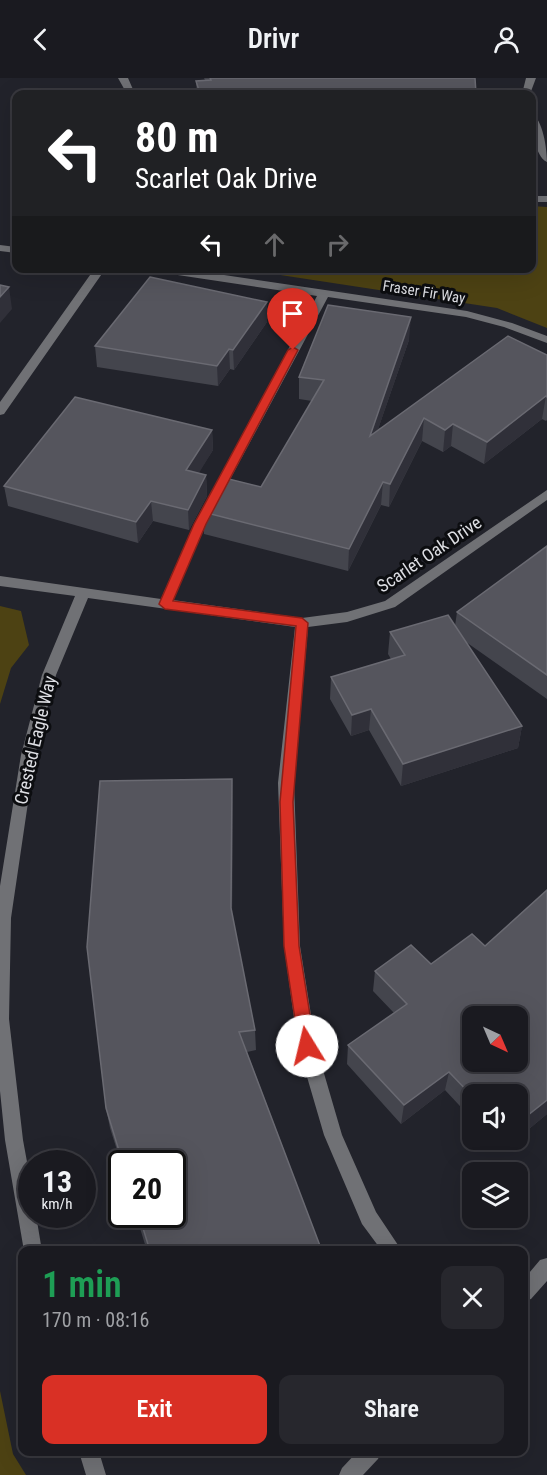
<!DOCTYPE html>
<meta charset="utf-8">
<style>
:root{--surface:#1a1a20;--page:#27272d;--text:#f1f3f6;--muted:#9fa1a5;--line:#38383e;--accent:#d93025}
body{margin:0;font-family:"Roboto Condensed",sans-serif;background:var(--page);color:var(--text);height:100vh;display:flex;flex-direction:column;font-size:22px;white-space:nowrap}
*{box-sizing:border-box;margin:0}
p{font-size:20px;color:var(--muted)}
.icon{flex:none;width:33px;height:33px;fill:none;stroke:currentColor;stroke-width:2;stroke-linecap:round;stroke-linejoin:round}
.map{position:relative;flex:1;overflow:hidden}
.drawer{position:absolute;left:18px;top:1168px;width:510px;height:210px;display:flex;flex-direction:column;background:var(--surface);border-radius:12px;box-shadow:0 6px 24px #0002,0 0 0 2px var(--line)}
.drawer>*{flex:none}
.guide{position:absolute;left:12px;top:12px;width:524px;height:183px;border-radius:12px;box-shadow:0 6px 24px #0002,0 0 0 2px var(--line);background:#202124;color:#fff;overflow:hidden}
.needle{width:39px;rotate:136deg}
.controls{position:absolute;left:462px;top:928px;display:grid;gap:12px}
.controls a{display:grid;place-items:center;width:66px;height:66px;border-radius:12px;background:var(--surface);box-shadow:0 6px 24px #0002,0 0 0 2px var(--line);font-size:30px}
.speed{position:absolute;left:18px;top:1072px;display:flex;gap:12px;font-size:30px;font-weight:700;text-align:center}
.speed>*{display:grid;place-content:center;width:78px;height:78px;border-radius:50%;background:var(--surface);box-shadow:0 6px 24px #0002,0 0 0 2px var(--line);line-height:1}
.speed small{font-size:15px;font-weight:400}
.speed .limit{border:3px solid #111;border-radius:9px;background:#fff;color:#111}
.pin{position:absolute;display:grid;place-items:center;width:51px;height:51px;color:#fff;margin:-62px -26px;border-radius:50% 50% 50% 0;rotate:-45deg;box-shadow:0 0 6px #0007}
.pin .icon{rotate:45deg}
.me{position:absolute;width:66px;margin:-33px;rotate:351deg;stroke-linejoin:round;filter:drop-shadow(0 0 4px #0008)}
.turn{display:flex;align-items:center;gap:21px;height:126px;padding:0 24px;font-size:27px}
.turn .icon{width:78px;height:78px;stroke-width:2.5}
.turn b{display:block;font-size:42px;line-height:51px}
.lanes{display:flex;align-items:center;height:57px;padding:0 24px;background:#0003;justify-content:center;gap:30px;direction:ltr}
.lanes .off{opacity:.35}
.round{display:grid;place-items:center;flex:none;width:63px;height:63px;border-radius:12px;background:var(--page)}
.summary{display:flex;align-items:center;justify-content:space-between;height:102px;padding:0 24px}
h1{font-size:36px;font-weight:600;line-height:45px;color:#1e9e55}
.action{display:flex;gap:12px;margin-top:auto;padding:12px 24px}
.action a{flex:1;height:69px;border-radius:12px;background:var(--accent);color:#fff;font-size:24px;font-weight:600;line-height:69px;text-align:center}
.action a+a{background:var(--page);color:var(--text)}
header{display:flex;justify-content:space-between;align-items:center;height:78px;padding:0 24px;background:var(--surface);font-size:27px;font-weight:600}
.map>svg:first-child{display:block}
.green{fill:#4d4213}
.lines{fill:none;stroke-linecap:round;stroke-linejoin:round}
.minor{fill:#707175;fill-rule:evenodd}
.wall{fill:#44454d}
.shaded-wall{fill:#303039}
.building{fill:#55555d;stroke:#6a6a72;stroke-width:1.5;fill-rule:evenodd}
.route{fill:#d93025;stroke:#8d1f18;stroke-width:1.5}
.labels{text-anchor:middle;dominant-baseline:central;stroke-width:6;stroke-linejoin:round;paint-order:stroke}
.far-street-label{font-size:15px;fill:#dddee3;stroke:#0c0d10}
.street-label{font-size:18px;fill:#dddee3;stroke:#0c0d10}
</style>
<header><svg class="icon" aria-label="back" viewBox="0 0 24 24"><path d="M15 5l-7 7 7 7"/></svg>Drivr<svg class="icon" aria-label="person" viewBox="0 0 24 24"><circle cx="12" cy="8" r="4"/><path d="M4 21q1-7 8-7t8 7"/></svg></header>
<div class="map">
<svg width="547" height="1397" viewBox="0 0 547 1397">
<rect width="100%" height="100%" fill="#22232b"/>
<!-- green -->
<path class="green" d="M531 128 547 129V250L497 230 241 191 531 190Z
M0 528 21 533 29 567 11 590 0 626Z
M0 1313 13 1376 26 1397H0Z"/>
<g class="lines">
<!-- minor -->
<path class="minor" d="M118 0H128L135 16H127Z
M526 0H536L530 16H522Z
M531 35C543 41 547 71 547 84 535 79 531 48 531 35Z
M531 118H547V124H531Z
M0 167 16 169V175L0 173Z
M95 190H106L4 336 0 337V324Z
M146 190H177L467 233 512 245 547 258V265L504 249 466 239 328 219 206 446 173 522 302 540 347 534 385 523 547 412V422L395 529 347 544 308 549 294 705 300 868 316 968 342 1057 376 1134 402 1173H382L362 1146 324 1057 298 968 284 868 278 705 295 549 88 520 56 597 35 677 11 840 9 941 23 1062 32 1111V1137H36L42 1173H24L5 1062 0 1013V808L21 677 42 597 75 518 0 508V498L161 521 194 446 317 218 151 193Z
M547 1180V1203L531 1221 524 1223V1201L540 1182Z
M79 1374H99L106 1397H86Z
M357 1374H381L378 1381 363 1397H339L342 1390Z"/>
</g>
<!-- wall -->
<path class="wall" d="M204 0H475L476 16H197L196 3 205 2Z
M267 224V244L234 292 230 291 218 308 97 289 95 268Z
M409 262 378 351 547 277V342L546 343 542 341 484 386 451 368 443 374 422 363 389 429 381 427 348 493 204 456 203 434 261 409 312 323 299 321V299Z
M212 352 213 372 198 395 206 397 207 418 189 452 153 443 138 465 8 428 4 408Z
M547 468V621L466 564 522 648 518 670 401 708 369 652 351 658 330 621 331 599 391 581 388 576 390 554 455 548 457 534Z
M233 724 232 835 255 952 256 972 247 974 322 1173H147L136 1137H172V1086H122V1088L110 1050 106 1030Z
M547 812V1036L518 1060V1017H472V1041L445 1012 401 1046 347 986 348 967 394 935 373 913 375 893 431 886 485 868Z
M492 1062H514L502 1072Z"/>
<!-- shaded-wall -->
<path class="shaded-wall" d="M9 209 12 231 0 245V219Z
M267 224V244L234 292 233 272Z
M411 239 409 262 368 380 370 358Z
M229 271 230 291 218 308 217 288Z
M546 318 542 341 484 386 487 364Z
M424 340 422 363 389 429 390 406Z
M453 346 451 368 443 374 445 352Z
M212 352 213 372 188 413 186 392Z
M206 397 207 418 189 452 188 432Z
M383 404 381 427 348 493 349 471Z
M151 423 153 443 138 465 136 444Z
M371 631 369 652 351 658 352 637Z
M522 648 518 670 401 708 403 686Z
M232 701 233 724 232 852 231 830Z
M449 994 445 1012 401 1046 404 1027Z
M547 1022V1036L518 1060V1045Z
M504 1062H514L502 1072Z"/>
<!-- building -->
<path class="building" d="M210 0H475L476 16H200L196 3 211 2Z
M150 199 267 224 233 272 229 271 217 288 95 268Z
M0 207 9 209 0 219Z
M328 227 411 239 370 358 508 258 547 277V319L546 318 487 364 453 346 445 352 424 340 390 406 383 404 349 471 203 434 221 399 261 409 324 302 299 299Z
M75 319 212 352 186 392 206 397 188 432 151 423 136 444 4 408Z
M547 468V597L457 534Z
M448 537 522 648 403 686 371 631 352 637 331 599 405 577 390 554Z
M232 701 231 830 255 952 239 954 322 1173H150L139 1137H172V1086H123L106 1030 87 869 100 703Z
M547 812V1022L518 1045V1017H472V1018L449 994 404 1027 348 967 407 926 375 893 411 867 431 886 472 856 485 868ZM472 939H518V984H472Z"/>
<!-- route -->
<path class="route" d="M293 269 298 272 206 446 173 523 302 540 308 545 293 724 299 868 315 968 312 973 307 975 301 973 299 968 284 868 280 724 296 548 165 531 159 526 194 446 288 272Z"/>
<g class="labels">
<!-- far-street labels -->
<g class="far-street-label">
<text transform="translate(424 214) rotate(9)">Fraser Fir Way</text>
</g>
<!-- street labels -->
<g class="street-label">
<text transform="translate(429 476) rotate(-34)">Scarlet Oak Drive</text>
<text transform="translate(35 662) rotate(-77)">Crested Eagle Way</text>
</g>
</g>
</svg>
<div class="controls">
<a><svg class="needle" viewBox="-14 -14 28 28"><path d="M0-13l5 13h-10z" fill="#e53935"/><path d="M0 13l5-13h-10z" fill="#9fa1a5"/></svg></a>
<a><svg class="icon" aria-label="sound" viewBox="0 0 24 24"><path d="M4 9h4l5-4v14l-5-4H4zM17 9q2 3 0 6"/></svg></a>
<a><svg class="icon" aria-label="layers" viewBox="0 0 24 24"><path d="M12 4l9 5-9 5-9-5zM3 14l9 5 9-5"/></svg></a>
</div>
<div class="speed"><div>13<small>km/h</small></div><div class="limit">20</div></div>
<div class="pin" style="left:293px;top:272px;background:#d93025"><svg class="icon" aria-label="arrive" viewBox="0 0 24 24"><path d="M6 21V4h12l-3 4 3 4H6"/></svg></div>
<svg class="me" style="left:307px;top:968px" viewBox="-20 -20 40 40"><circle r="19" fill="#fff"/><path d="M0-13L10 11 0 6-10 11z" fill="#d93025"/></svg>
<div class="guide">
<div class="turn"><svg class="icon" aria-label="left" viewBox="0 0 24 24"><path d="M17 20v-9H6M10 6l-5 5 5 5"/></svg><div><b>80 m</b>Scarlet Oak Drive</div></div>
<div class="lanes"><svg class="icon" aria-label="left" viewBox="0 0 24 24"><path d="M17 20v-9H6M10 6l-5 5 5 5"/></svg><svg class="icon off" aria-label="ahead" viewBox="0 0 24 24"><path d="M12 20V5M6 11l6-6 6 6"/></svg><svg class="icon off" aria-label="right" viewBox="0 0 24 24"><path d="M7 20v-9h11M14 6l5 5-5 5"/></svg></div>
</div>
<section class="drawer">
<div class="summary"><div><h1>1 min</h1><p>170 m · 08:16</p></div><a class="round"><svg class="icon" aria-label="close" viewBox="0 0 24 24"><path d="M6 6l12 12M18 6L6 18"/></svg></a></div>
<div class="action"><a>Exit</a><a>Share</a></div>
</section>
</div>
